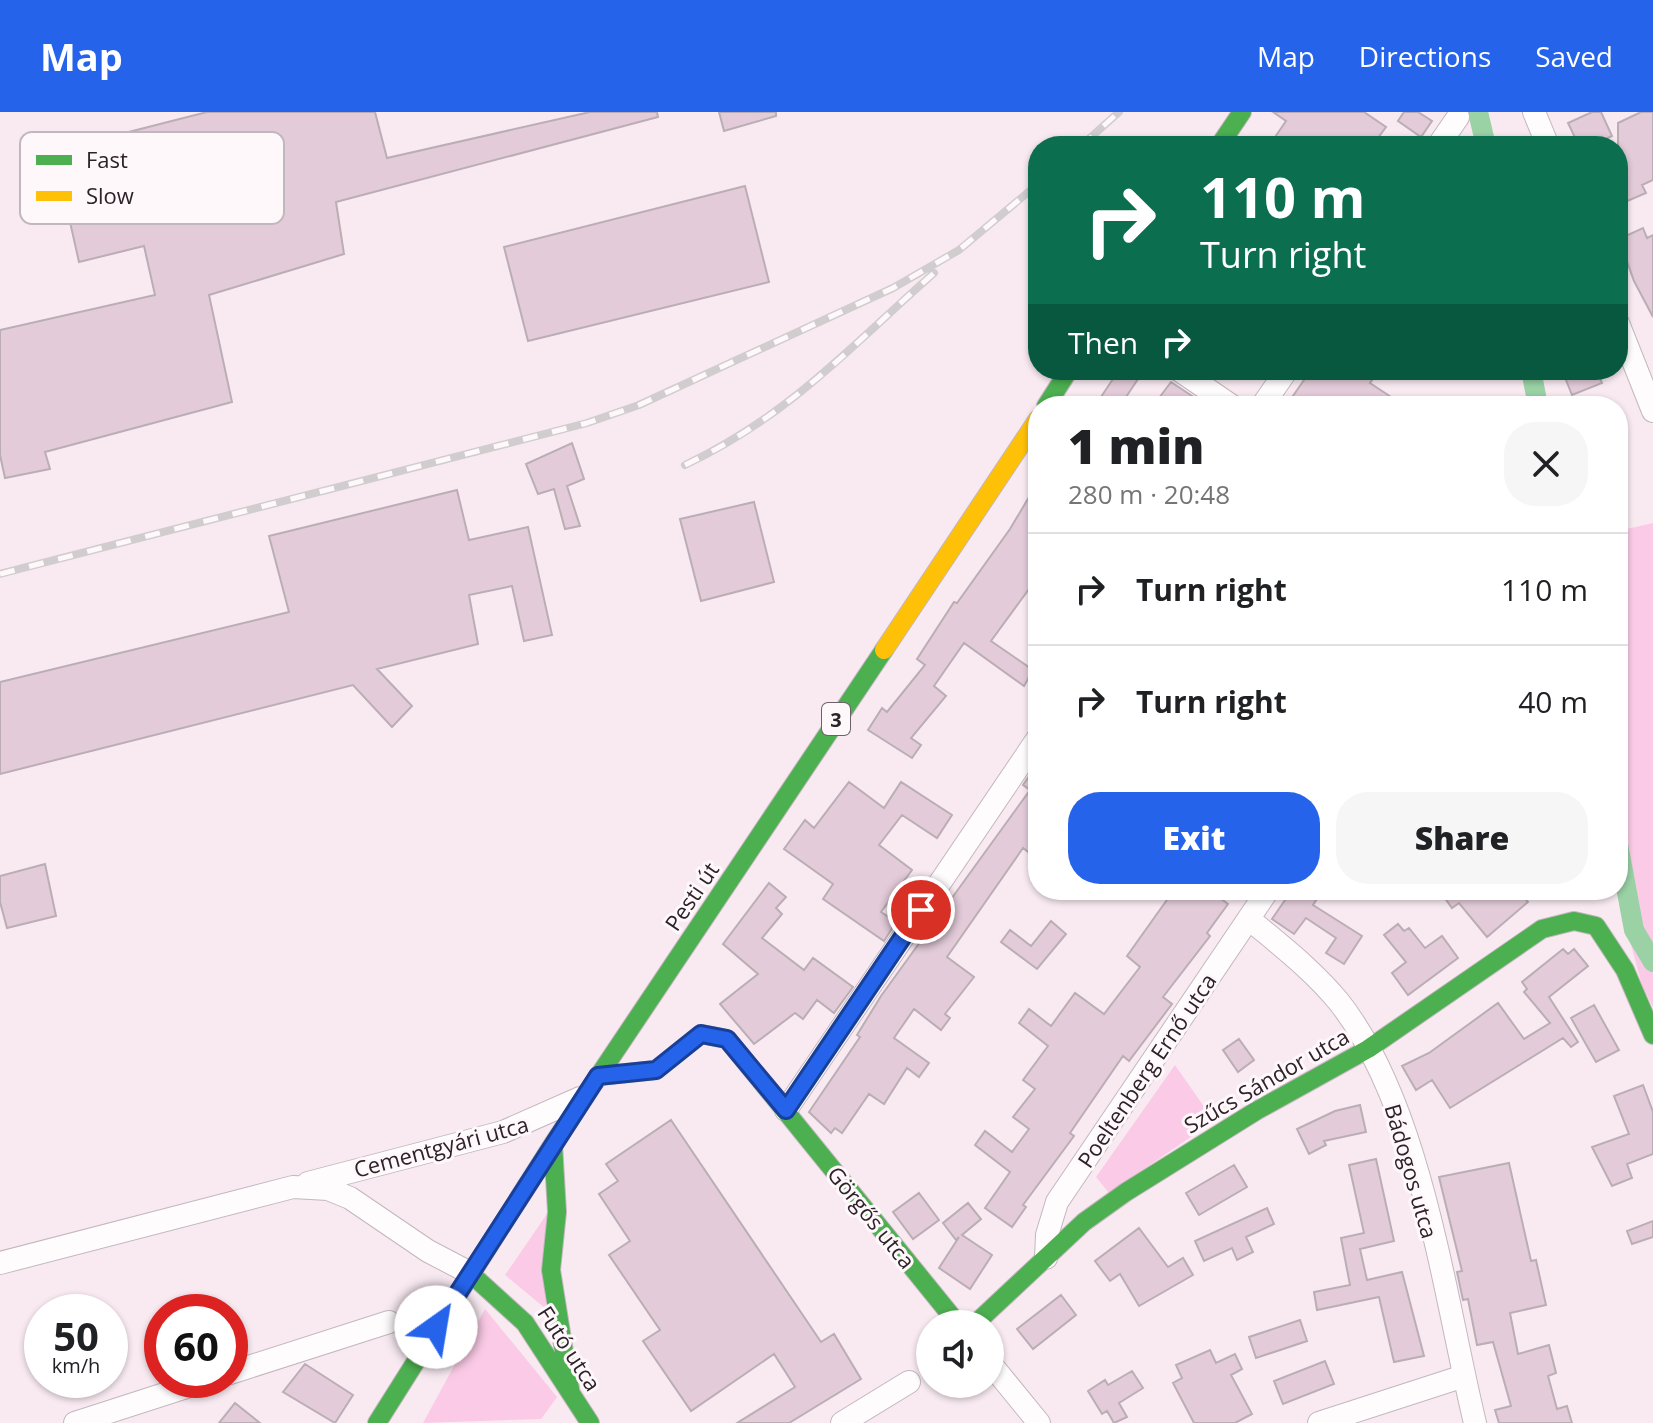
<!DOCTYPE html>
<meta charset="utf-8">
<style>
:root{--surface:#fff;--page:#f6f6f6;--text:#202124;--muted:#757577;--line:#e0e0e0;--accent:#2563eb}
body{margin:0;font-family:"Open Sans",sans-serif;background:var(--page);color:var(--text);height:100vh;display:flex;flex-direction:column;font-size:30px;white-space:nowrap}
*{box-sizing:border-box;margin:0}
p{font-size:26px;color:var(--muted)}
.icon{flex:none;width:44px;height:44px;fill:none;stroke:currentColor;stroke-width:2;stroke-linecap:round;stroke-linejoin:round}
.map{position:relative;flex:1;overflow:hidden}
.details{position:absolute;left:1028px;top:284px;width:600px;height:504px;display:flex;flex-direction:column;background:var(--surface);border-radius:32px;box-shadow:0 2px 6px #0004}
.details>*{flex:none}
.guide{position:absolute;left:1028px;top:24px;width:600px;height:244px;border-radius:32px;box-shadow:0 2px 6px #0004;background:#0b6e4f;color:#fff;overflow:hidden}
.buttons{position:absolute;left:916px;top:1198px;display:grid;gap:16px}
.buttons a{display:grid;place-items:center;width:88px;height:88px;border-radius:50%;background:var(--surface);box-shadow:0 2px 6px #0004;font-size:40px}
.speed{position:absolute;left:24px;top:1182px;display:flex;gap:16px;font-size:40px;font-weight:700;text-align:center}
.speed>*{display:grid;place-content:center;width:104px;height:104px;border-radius:50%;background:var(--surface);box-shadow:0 2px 6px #0004;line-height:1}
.speed small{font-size:20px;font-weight:400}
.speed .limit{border:12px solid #d22;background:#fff;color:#111}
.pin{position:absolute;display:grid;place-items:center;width:68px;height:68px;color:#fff;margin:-34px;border:4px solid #fff;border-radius:50%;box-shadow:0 2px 8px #0007}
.me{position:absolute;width:88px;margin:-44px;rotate:32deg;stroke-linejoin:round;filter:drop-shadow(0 0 6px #0008)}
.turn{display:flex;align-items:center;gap:28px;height:168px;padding:0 40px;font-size:36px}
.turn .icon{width:104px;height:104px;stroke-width:2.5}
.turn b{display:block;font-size:56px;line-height:68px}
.then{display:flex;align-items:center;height:76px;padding:0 40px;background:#0003;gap:16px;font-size:30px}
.round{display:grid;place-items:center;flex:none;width:84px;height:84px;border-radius:32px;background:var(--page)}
.overview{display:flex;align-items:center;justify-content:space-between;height:136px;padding:0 40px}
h1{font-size:48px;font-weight:800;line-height:60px}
.primary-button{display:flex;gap:16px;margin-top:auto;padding:16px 40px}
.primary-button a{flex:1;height:92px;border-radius:32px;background:var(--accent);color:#fff;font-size:32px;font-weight:800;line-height:92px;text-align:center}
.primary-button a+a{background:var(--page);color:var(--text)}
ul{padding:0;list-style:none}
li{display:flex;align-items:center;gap:24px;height:112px;padding:0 40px;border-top:2px solid var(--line)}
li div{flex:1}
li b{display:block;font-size:30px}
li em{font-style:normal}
header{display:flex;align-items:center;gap:48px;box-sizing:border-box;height:112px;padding:0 40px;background:var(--accent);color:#fff}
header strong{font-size:38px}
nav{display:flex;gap:44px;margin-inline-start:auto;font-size:28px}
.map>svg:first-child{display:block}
.green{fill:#fbcae6}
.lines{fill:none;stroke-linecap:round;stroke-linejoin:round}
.canal{stroke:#9ad1a5;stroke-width:20}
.building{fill:#e3cbd9;stroke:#baaeb4;stroke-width:2}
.street-casing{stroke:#c3b7be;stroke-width:24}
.fast-casing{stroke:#c3b7be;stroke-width:20}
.slow-casing{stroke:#c3b7be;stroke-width:20}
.street{stroke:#fefcfd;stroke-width:22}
.fast{stroke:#4caf50;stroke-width:18}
.slow{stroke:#ffc107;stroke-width:18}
.rail-casing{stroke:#d1cdcf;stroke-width:8}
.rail{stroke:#fef8fb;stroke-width:5;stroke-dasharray:15;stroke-linecap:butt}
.route-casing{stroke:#184099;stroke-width:20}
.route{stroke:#2563eb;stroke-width:14}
.labels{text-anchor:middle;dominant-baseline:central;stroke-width:6;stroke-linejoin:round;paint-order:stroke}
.shield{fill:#fef8fb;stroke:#6c6268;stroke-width:2}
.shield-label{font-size:20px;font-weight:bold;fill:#2e2229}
.street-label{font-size:22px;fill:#2e2229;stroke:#fef8fb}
.key{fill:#fef8fb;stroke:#c0b8bc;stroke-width:2}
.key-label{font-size:22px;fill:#2e2229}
</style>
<header>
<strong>Map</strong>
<nav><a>Map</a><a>Directions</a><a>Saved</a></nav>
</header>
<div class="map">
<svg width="1653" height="1311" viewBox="0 0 1653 1311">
<rect width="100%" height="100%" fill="#f9eaf2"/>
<!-- green -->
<path class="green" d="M1653 411V895L1642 873 1616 778 1618 419Z
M1175 953 1214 1009 1109 1081 1096 1065Z
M551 1096 546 1197 505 1163Z
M485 1197 557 1285 541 1307 423 1311Z"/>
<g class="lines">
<!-- canal -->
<path class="canal" d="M1478 0 1486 34
M1531 258 1538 294
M1618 732 1634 818 1653 850"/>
</g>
<!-- building -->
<path class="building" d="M207 0H375L387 46 590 0H657L658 5 336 90 344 142 209 183 232 290 45 340 50 357 5 366 0 343V218L155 183 144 134 79 150 54 39Z
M719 0H776V4L724 19Z
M1273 0H1364L1386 15 1372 34H1269L1286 9Z
M1404 0H1418L1432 9 1421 25 1398 9Z
M1592 0H1601L1612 24 1591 34H1579L1568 11Z
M1641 0H1653V68L1642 73 1646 81 1618 93V11Z
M745 74 769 170 528 229 504 135Z
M1643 116 1647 126 1653 123V205L1634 169 1619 127Z
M1119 258H1131L1140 264 1120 294H1095Z
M1311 258H1379L1370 271 1391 285 1385 294H1286Z
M1562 258H1596L1602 271 1572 283Z
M1171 270 1207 294H1153Z
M572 331 584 367 567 374 580 414 565 417 554 377 538 382 526 352Z
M1038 370V483L1029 477 991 529 1033 558 1024 574 964 531 934 574 946 584 911 626 921 633 912 646 868 618 882 596 887 600 925 553 917 547 954 490 957 491 1010 417Z
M457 378 469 428 528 415 552 523 524 529 512 474 469 483 478 532 377 557 412 594 392 615 353 573 0 662V570L289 500 269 424Z
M754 390 774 470 701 489 680 407Z
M1038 651V734L1032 743 1023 736 947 845 974 865 945 902 950 906 941 918 914 897 894 926 929 951 919 965 907 956 884 992 869 982 842 1021 835 1016 831 1021 809 1000 860 925 857 923 881 884 1030 678 1023 673Z
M849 670 884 696 901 670 952 703 937 726 902 703 879 733 912 758 881 800 896 810 884 829 823 787 833 772 784 737 805 708 814 716Z
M45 752 56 804 7 816 0 790V764Z
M769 771 786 785 776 796 782 802 762 826 804 858 813 846 853 875 834 901 817 888 803 907 795 901 754 932 720 892 758 862 723 832Z
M1174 778H1209L1228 792 1207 821 1210 824 1163 885 1172 892 1129 949 1123 944 1070 1021 1074 1024 1023 1093 1026 1095 1012 1115 985 1096 1010 1060 975 1033 985 1019 1012 1040 1029 1017 1013 1005 1035 977 1023 968 1048 934 1019 911 1029 897 1051 914 1075 881 1104 902 1140 855 1127 844Z
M1292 778H1323L1313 793 1362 824 1344 852 1326 841 1336 826 1306 806 1294 822 1272 807Z
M1439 778H1518L1528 790 1487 825 1459 791 1452 796Z
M1051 809 1066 822 1037 857 1001 830 1010 818 1031 834Z
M1398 812 1404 819 1409 816 1425 836 1442 824 1458 846 1408 883 1392 861 1406 850 1384 823Z
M1563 837 1568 842 1574 837 1588 854 1549 885 1578 930 1571 935 1563 926 1450 996 1432 968 1416 978 1402 954 1429 941 1498 891 1524 927 1550 911 1524 880 1527 877 1522 870Z
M1594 893 1619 938 1596 950 1571 906Z
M1239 927 1254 948 1238 960 1223 938Z
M1643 973 1653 1000V1042L1627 1052 1632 1066 1612 1074 1592 1035 1629 1022 1614 984Z
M1360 993 1366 1020 1324 1029 1326 1033 1309 1042 1297 1017 1335 999Z
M671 1008 821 1230 834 1222 861 1267 789 1311H737L795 1275 774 1242 691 1299 643 1229 660 1218 609 1143 630 1129 599 1082 618 1069 606 1052Z
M1376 1047 1394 1129 1360 1137 1367 1168 1402 1160 1424 1244 1394 1250 1379 1185 1317 1198 1314 1180 1350 1173 1341 1126 1364 1121 1349 1053Z
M1509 1051 1531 1149 1536 1148 1546 1193 1510 1201 1518 1242 1549 1233 1556 1261 1548 1264 1557 1297 1567 1294 1572 1311H1499L1495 1298 1511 1294 1493 1230 1477 1233 1468 1187 1463 1188 1457 1160 1462 1159 1439 1065Z
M1234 1053 1247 1075 1199 1103 1186 1081Z
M919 1081 939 1108 913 1127 893 1100Z
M968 1091 981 1107 962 1123 992 1143 970 1177 939 1156 959 1125 956 1128 943 1111Z
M1267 1096 1274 1112 1246 1125 1253 1140 1237 1148 1232 1136 1204 1149 1195 1129Z
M1653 1109V1125L1632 1132 1627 1119Z
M1139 1116 1168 1155 1183 1146 1193 1163 1139 1194 1120 1162 1110 1169 1095 1149Z
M1061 1183 1076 1203 1033 1237 1017 1217Z
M1300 1208 1307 1229 1256 1246 1249 1225Z
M1210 1238 1216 1251 1235 1242 1242 1257 1231 1263 1252 1302 1235 1311H1194L1173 1271 1182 1266 1176 1253Z
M1325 1249 1334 1272 1283 1292 1274 1269Z
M305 1252 353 1283 335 1311 283 1280Z
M1132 1259 1143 1276 1119 1291 1127 1305 1114 1311 1107 1299 1102 1302 1088 1279 1105 1268 1108 1273Z
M235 1291 260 1311H219Z"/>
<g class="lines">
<!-- street casing -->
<g class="street-casing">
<path id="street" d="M1534 0 1548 34
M1438 34 1458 5
M1618 211 1653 299
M1179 258 1232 294
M1262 294 1287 258
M1249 807C1280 833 1313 858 1339 890 1421 994 1444 1183 1475 1311
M786 998 1038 626
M308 1071 503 1020 580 986
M1046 1146 1047 1123 1057 1090 1268 778
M0 1151 293 1075 328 1077 350 1086 428 1139 470 1161
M990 1251 1039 1311
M230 1261 389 1210
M75 1311 208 1268
M842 1311 909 1270
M1319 1311 1464 1264"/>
</g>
<!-- fast casing -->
<g class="fast-casing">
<path id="fast" d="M1219 34 1242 0
M1046 294 1069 258
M598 964 656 958 701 922 727 927 958 1212
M553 1032 557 1100 551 1158 570 1277
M470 1161 525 1211 590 1311
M975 1212 1084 1110 1126 1080 1256 999 1368 937 1542 817 1574 809 1596 814 1625 858 1653 923
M377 1311 553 1032 884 538"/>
</g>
<!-- slow casing -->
<g class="slow-casing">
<path id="slow" d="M884 538 1038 307"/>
</g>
<!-- street -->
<use href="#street" class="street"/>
<!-- fast -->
<use href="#fast" class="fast"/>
<!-- slow -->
<use href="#slow" class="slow"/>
<!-- rail casing -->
<g class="rail-casing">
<path id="rail" d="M1081 34 1119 0
M685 353C790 303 849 236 934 161
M0 462 587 311 639 293 893 176 959 138 1038 72"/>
</g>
<!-- rail -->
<use href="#rail" class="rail"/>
</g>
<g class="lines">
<!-- route casing -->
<g class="route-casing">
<path id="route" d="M436 1215 598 964 656 958 701 922 727 927 786 998 921 798"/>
</g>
<!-- route -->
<use href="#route" class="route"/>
</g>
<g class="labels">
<!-- shield labels -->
<rect class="shield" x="822" y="591" width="28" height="32" rx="6"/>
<g class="shield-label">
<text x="836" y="607">3</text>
</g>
<!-- street labels -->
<g class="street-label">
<text transform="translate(691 784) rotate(-56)">Pesti út</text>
<text transform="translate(1146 958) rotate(-56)">Poeltenberg Ernő utca</text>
<text transform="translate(1266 968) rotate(-30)">Szűcs Sándor utca</text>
<text transform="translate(441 1034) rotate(-15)">Cementgyári utca</text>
<text transform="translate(1412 1059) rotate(74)">Bádogos utca</text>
<text transform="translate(872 1105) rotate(51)">Görgős utca</text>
<text transform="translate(570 1236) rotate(57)">Futó utca</text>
</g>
</g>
<!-- legend -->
<rect x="20" y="20" width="264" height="92" rx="12" class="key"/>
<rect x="36" y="43" width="36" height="10" fill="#4caf50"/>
<rect x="36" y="79" width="36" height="10" fill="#ffc107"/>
<g class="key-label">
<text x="86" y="56">Fast</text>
<text x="86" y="92">Slow</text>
</g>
</svg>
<div class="buttons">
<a><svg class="icon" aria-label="sound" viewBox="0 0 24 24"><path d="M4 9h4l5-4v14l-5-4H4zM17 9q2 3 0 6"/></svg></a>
</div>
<div class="speed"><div>50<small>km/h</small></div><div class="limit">60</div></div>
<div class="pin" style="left:921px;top:798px;background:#d93025"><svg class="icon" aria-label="arrive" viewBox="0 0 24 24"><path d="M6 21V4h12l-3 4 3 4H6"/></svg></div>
<svg class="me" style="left:436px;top:1215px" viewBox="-20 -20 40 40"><circle r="19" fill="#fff"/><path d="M0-13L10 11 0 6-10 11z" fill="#2563eb"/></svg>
<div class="guide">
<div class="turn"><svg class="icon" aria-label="right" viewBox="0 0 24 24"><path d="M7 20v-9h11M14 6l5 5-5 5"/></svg><div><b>110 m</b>Turn right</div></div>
<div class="then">Then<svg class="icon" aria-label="right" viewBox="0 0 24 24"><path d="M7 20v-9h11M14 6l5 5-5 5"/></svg></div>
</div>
<section class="details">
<div class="overview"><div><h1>1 min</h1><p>280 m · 20:48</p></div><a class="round"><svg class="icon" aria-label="close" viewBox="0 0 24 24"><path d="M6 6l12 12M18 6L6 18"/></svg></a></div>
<ul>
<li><svg class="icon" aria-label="right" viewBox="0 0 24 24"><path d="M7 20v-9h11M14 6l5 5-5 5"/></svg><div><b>Turn right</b></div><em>110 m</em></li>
<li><svg class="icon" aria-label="right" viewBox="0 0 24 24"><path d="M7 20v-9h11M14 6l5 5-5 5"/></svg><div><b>Turn right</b></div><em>40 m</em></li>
</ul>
<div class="primary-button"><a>Exit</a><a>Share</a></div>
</section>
</div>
